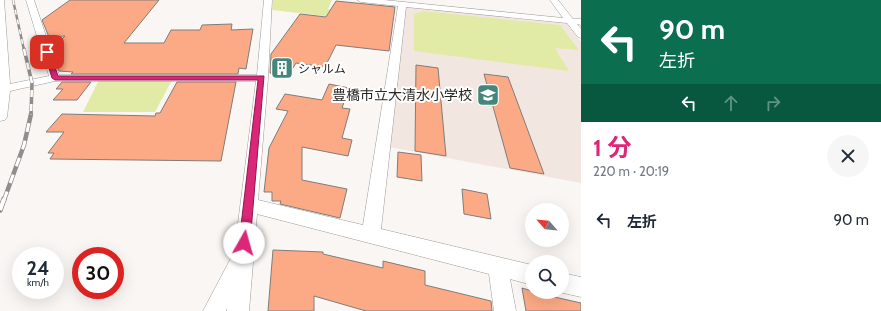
<!DOCTYPE html>
<html lang="ja">
<meta charset="utf-8">
<style>
:root{--surface:#fff;--page:#f6f6f7;--text:#1f2937;--muted:#747a83;--accent:#db2777}
body{margin:0;font-family:Cabin,"Noto Sans JP",sans-serif;background:var(--page);color:var(--text);height:100vh;display:flex;flex-direction:column;font-size:15px;white-space:nowrap}
*{box-sizing:border-box;margin:0}
p{font-size:13px;color:var(--muted)}
.icon{flex:none;width:22px;height:22px;fill:none;stroke:currentColor;stroke-width:2;stroke-linecap:round;stroke-linejoin:round}
.map{position:relative;flex:1;overflow:hidden}
.panel{display:flex;flex-direction:column;background:var(--surface);width:300px}
.panel>*{flex:none}
.hud{background:#0b6e4f;color:#fff;overflow:hidden}
.needle{width:26px;rotate:297deg}
.tools{position:absolute;left:525px;top:203px;display:grid;gap:8px}
.tools a{display:grid;place-items:center;width:44px;height:44px;border-radius:50%;background:var(--surface);box-shadow:0 4px 16px #0002;font-size:20px}
.speed{position:absolute;left:12px;top:247px;display:flex;gap:8px;font-size:20px;font-weight:700;text-align:center}
.speed>*{display:grid;place-content:center;width:52px;height:52px;border-radius:50%;background:var(--surface);box-shadow:0 4px 16px #0002;line-height:1}
.speed small{font-size:10px;font-weight:400}
.speed .limit{border:6px solid #d22;background:#fff;color:#111}
.pin{position:absolute;display:grid;place-items:center;width:34px;height:34px;color:#fff;margin:-17px;border-radius:8px;box-shadow:0 2px 6px #0006}
.me{position:absolute;width:44px;margin:-22px;rotate:7deg;stroke-linejoin:round;filter:drop-shadow(0 0 3px #0008)}
.turn{display:flex;align-items:center;gap:14px;height:84px;padding:0 12px;font-size:18px}
.turn .icon{width:52px;height:52px;stroke-width:2.5}
.turn b{display:block;font-size:28px;line-height:34px}
.lanes{display:flex;align-items:center;height:38px;padding:0 12px;background:#0003;justify-content:center;gap:20px;direction:ltr}
.lanes .off{opacity:.35}
.round{display:grid;place-items:center;flex:none;width:42px;height:42px;border-radius:21px;background:var(--page)}
.summary{display:flex;align-items:center;justify-content:space-between;height:68px;padding:0 12px}
h1{font-size:24px;font-weight:700;line-height:30px;color:var(--accent)}
ul{padding:0;list-style:none}
li{display:flex;align-items:center;gap:12px;height:60px;padding:0 12px}
li div{flex:1}
li b{display:block;font-size:15px}
li em{font-style:normal}
main{display:flex;flex:1;min-height:0}
.map>svg:first-child{display:block}
.built{fill:#f2e7e0}
.green{fill:#e2eba5}
.building{fill:#fcaa85;stroke:#807c7a}
.lines{fill:none;stroke-linecap:round;stroke-linejoin:round}
.minor-casing{stroke:#9e9a98;stroke-width:1}
.minor{fill:#fff;fill-rule:evenodd}
.rail-far3-casing{stroke:#908d8b;stroke-width:2.5}
.rail-far2-casing{stroke:#908d8b;stroke-width:3.5}
.rail-far1-casing{stroke:#908d8b;stroke-width:4.5}
.rail-casing{stroke:#908d8b;stroke-width:5.5}
.rail-far3{stroke:#fff;stroke-width:1.5;stroke-dasharray:5;stroke-linecap:butt}
.rail-far2{stroke:#fff;stroke-width:2.5;stroke-dasharray:7;stroke-linecap:butt}
.rail-far1{stroke:#fff;stroke-width:3;stroke-dasharray:9;stroke-linecap:butt}
.rail{stroke:#fff;stroke-width:4;stroke-dasharray:12;stroke-linecap:butt}
.route{fill:#db2777;stroke:#8e194d}
.labels{text-anchor:middle;dominant-baseline:central;stroke-width:4;stroke-linejoin:round;paint-order:stroke}
.far-poi-label{font-size:12px;fill:#292726;stroke:#fff;text-anchor:start}
.poi-label{font-size:14px;fill:#292726;stroke:#fff;text-anchor:end}
</style>
<main>
<div class="map">
<svg width="581" height="311" viewBox="0 0 581 311">
<rect width="100%" height="100%" fill="#faf6f3"/>
<!-- built -->
<path class="built" d="M405 6 565 21 581 42V183L389 147Z"/>
<!-- green -->
<path class="green" d="M273 0H332L328 9 354 11 351 19 272 10Z
M423 11 560 25 579 50 555 48 569 71 414 51V14Z
M99 80H172L155 112H83Z"/>
<!-- building -->
<path class="building" d="M70 0H159L124 43H164L171 30H200L202 25 232 24 231 30 253 29 246 69 239 68 238 74H71L73 72 59 71 53 48 65 36 49 37 42 20Z
M336 1 395 7 389 51 336 45 325 67 296 63 288 76 270 73 271 54 300 14 326 17Z
M416 65 438 68 446 156 415 151Z
M484 74 508 77 544 174 510 168Z
M62 82H91L77 100H53L63 89H56Z
M177 82H236L221 161 50 159 54 153H48L64 132H46L62 114 155 116 156 113H160Z
M329 84 349 88 342 108 350 109 342 138 352 140 348 156 302 147V180L347 189 340 218 280 204 281 201H272V192H264L269 148 288 111 276 109 285 94 322 100Z
M398 152 421 155 422 181 397 177Z
M462 189 487 194 491 219 464 214Z
M273 250 323 252V254L383 268V261L425 271V285L491 301 492 311H366L314 296V311H268Z
M522 288 532 291V292L581 303V311H526Z"/>
<g class="lines">
<!-- minor casing -->
<g class="minor-casing">
<path id="minor" d="M0 0H4L10 84 49 76 26 0H34L59 75H257L264 0H272L268 78 258 200 363 225 398 6 361 2 357 0H384L563 18 550 0H558L573 19H581V25L577 24 581 29V38L578 37 567 23 406 7 381 229 532 265V285L510 279 516 311H494L489 274 257 214 249 311H227V308L226 311H203L232 256 234 255 256 81H55L10 91 7 117 5 120 0 121Z
M562 273 581 277V297L559 292H562Z"/>
</g>
<!-- minor -->
<use href="#minor" class="minor"/>
<!-- rail-far3 casing -->
<g class="rail-far3-casing">
<path id="rail-far3" d="M13 0 24 50"/>
</g>
<!-- rail-far2 casing -->
<g class="rail-far2-casing">
<path id="rail-far2" d="M24 49 32 83 31 115"/>
</g>
<!-- rail-far1 casing -->
<g class="rail-far1-casing">
<path id="rail-far1" d="M4 200 24 145 31 114"/>
</g>
<!-- rail casing -->
<g class="rail-casing">
<path id="rail" d="M0 210 4 199"/>
</g>
<!-- rail-far3 -->
<use href="#rail-far3" class="rail-far3"/>
<!-- rail-far2 -->
<use href="#rail-far2" class="rail-far2"/>
<!-- rail-far1 -->
<use href="#rail-far1" class="rail-far1"/>
<!-- rail -->
<use href="#rail" class="rail"/>
</g>
<!-- route -->
<path class="route" d="M47 50 50 52 58 76H264L250 243 249 247 244 248 240 247 239 243 258 80H55L52 78 44 52Z"/>
<!-- icons -->
<defs>
<g id="building-square" transform="scale(1.15)"><rect x="-9" y="-9" width="18" height="18" rx="4" fill="#44877a" stroke="#fff"/><path d="M-4-6H4V6H1V3H-1V6H-4ZM-2.5-4.3h1.7v1.8h-1.7ZM.8-4.3h1.7v1.8H.8ZM-2.5-1h1.7V.8h-1.7ZM.8-1h1.7V.8H.8Z" fill="#fff"/></g>
<g id="school-square" transform="scale(1.15)"><rect x="-9" y="-9" width="18" height="18" rx="4" fill="#44877a" stroke="#fff"/><path d="M0-5L7-2L0 1L-7-2ZM-4 1L0 2.5L4 1V4Q0 6-4 4Z" fill="#fff"/></g>
</defs>
<g fill-rule="evenodd">
<use href="#building-square" x="282" y="68"/>
<use href="#school-square" x="488" y="95"/>
</g>
<g class="labels">
<!-- far-poi labels -->
<g class="far-poi-label">
<text x="298" y="68">シャルム</text>
</g>
<!-- poi labels -->
<g class="poi-label">
<text x="472" y="95">豊橋市立大清水小学校</text>
</g>
</g>
</svg>
<div class="tools">
<a><svg class="needle" viewBox="-14 -14 28 28"><path d="M0-13l5 13h-10z" fill="#e53935"/><path d="M0 13l5-13h-10z" fill="#747a83"/></svg></a>
<a><svg class="icon" aria-label="search" viewBox="0 0 24 24"><circle cx="10" cy="10" r="6"/><path d="M15 15l6 6"/></svg></a>
</div>
<div class="speed"><div>24<small>km/h</small></div><div class="limit">30</div></div>
<div class="pin" style="left:47px;top:52px;background:#d93025"><svg class="icon" aria-label="arrive" viewBox="0 0 24 24"><path d="M6 21V4h12l-3 4 3 4H6"/></svg></div>
<svg class="me" style="left:244px;top:243px" viewBox="-20 -20 40 40"><circle r="19" fill="#fff"/><path d="M0-13L10 11 0 6-10 11z" fill="#db2777"/></svg>
</div>
<section class="panel">
<div class="hud">
<div class="turn"><svg class="icon" aria-label="left" viewBox="0 0 24 24"><path d="M17 20v-9H6M10 6l-5 5 5 5"/></svg><div><b>90 m</b>左折</div></div>
<div class="lanes"><svg class="icon" aria-label="left" viewBox="0 0 24 24"><path d="M17 20v-9H6M10 6l-5 5 5 5"/></svg><svg class="icon off" aria-label="ahead" viewBox="0 0 24 24"><path d="M12 20V5M6 11l6-6 6 6"/></svg><svg class="icon off" aria-label="right" viewBox="0 0 24 24"><path d="M7 20v-9h11M14 6l5 5-5 5"/></svg></div>
</div>
<div class="summary"><div><h1>1 分</h1><p>220 m · 20:19</p></div><a class="round"><svg class="icon" aria-label="close" viewBox="0 0 24 24"><path d="M6 6l12 12M18 6L6 18"/></svg></a></div>
<ul>
<li><svg class="icon" aria-label="left" viewBox="0 0 24 24"><path d="M17 20v-9H6M10 6l-5 5 5 5"/></svg><div><b>左折</b></div><em>90 m</em></li>
</ul>
</section>
</main>
